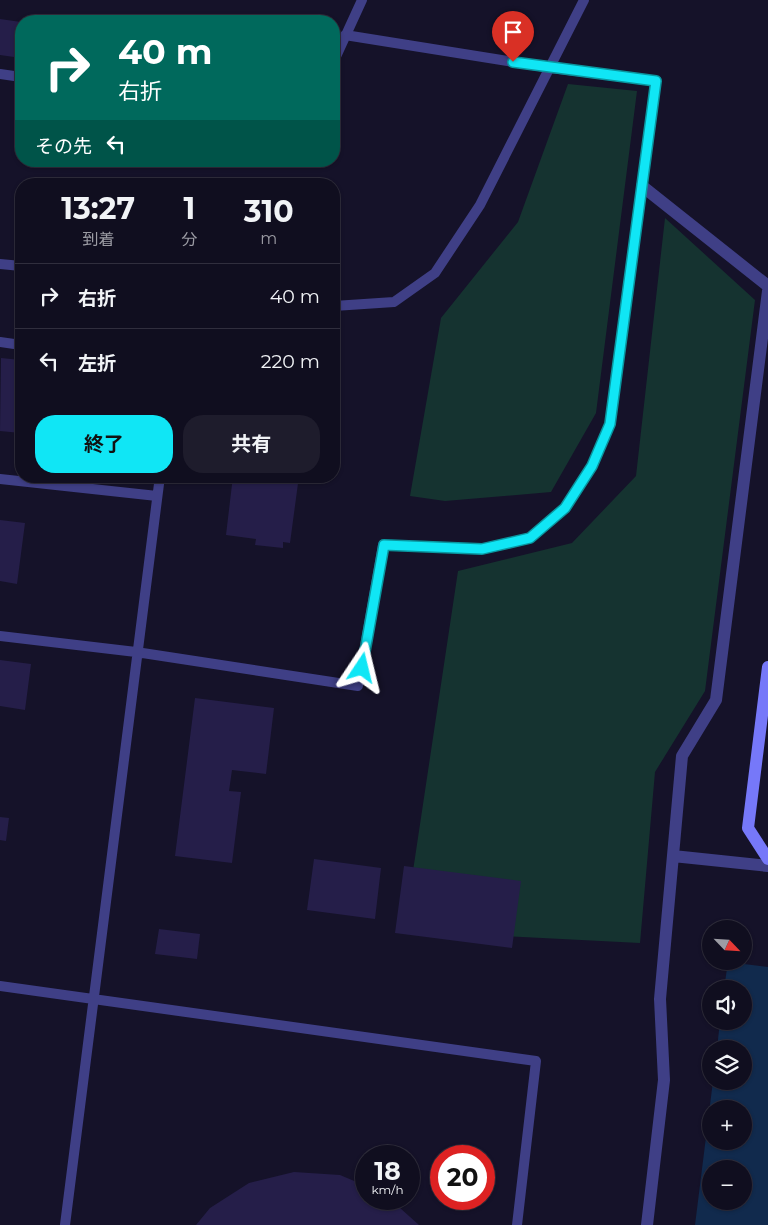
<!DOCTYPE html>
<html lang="ja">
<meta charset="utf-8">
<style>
:root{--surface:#100e1f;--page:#1e1c2c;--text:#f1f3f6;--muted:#9c9ca4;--line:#302e3d;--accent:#10e6f5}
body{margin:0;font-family:Montserrat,"Noto Sans JP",sans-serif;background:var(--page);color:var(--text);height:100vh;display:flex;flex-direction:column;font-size:19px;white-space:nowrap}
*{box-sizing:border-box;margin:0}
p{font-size:16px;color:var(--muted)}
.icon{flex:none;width:28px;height:28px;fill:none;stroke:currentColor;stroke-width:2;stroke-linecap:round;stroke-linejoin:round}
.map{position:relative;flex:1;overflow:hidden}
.details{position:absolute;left:15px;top:178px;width:325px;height:305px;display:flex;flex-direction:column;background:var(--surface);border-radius:20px;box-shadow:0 1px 4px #0004,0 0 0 1px var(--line)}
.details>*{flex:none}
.top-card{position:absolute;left:15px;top:15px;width:325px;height:152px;border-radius:20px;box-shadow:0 1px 4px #0004,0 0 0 1px var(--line);background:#00695c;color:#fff;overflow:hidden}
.needle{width:32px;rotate:115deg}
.tools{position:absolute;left:702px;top:920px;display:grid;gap:10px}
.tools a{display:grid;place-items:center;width:50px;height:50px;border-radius:50%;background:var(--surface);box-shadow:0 1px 4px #0004,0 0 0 1px var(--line);font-size:25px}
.speed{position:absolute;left:355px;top:1145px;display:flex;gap:10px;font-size:25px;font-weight:700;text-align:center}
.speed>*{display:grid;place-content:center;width:65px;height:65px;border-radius:50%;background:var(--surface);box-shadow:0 1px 4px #0004,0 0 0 1px var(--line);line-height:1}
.speed small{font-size:12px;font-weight:400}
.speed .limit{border:8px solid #d22;background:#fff;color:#111}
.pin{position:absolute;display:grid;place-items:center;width:42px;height:42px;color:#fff;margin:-51px -21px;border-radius:50% 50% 50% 0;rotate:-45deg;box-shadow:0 0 5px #0007}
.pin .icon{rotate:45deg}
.me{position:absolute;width:55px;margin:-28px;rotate:10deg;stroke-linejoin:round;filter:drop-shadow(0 0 4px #0008)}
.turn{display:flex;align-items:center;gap:18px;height:105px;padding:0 20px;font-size:22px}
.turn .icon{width:65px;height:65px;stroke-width:2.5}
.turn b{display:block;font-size:35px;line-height:42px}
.then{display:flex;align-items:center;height:48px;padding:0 20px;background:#0003;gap:10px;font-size:19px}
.eta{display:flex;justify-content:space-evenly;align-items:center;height:85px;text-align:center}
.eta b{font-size:30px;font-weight:700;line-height:35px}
.button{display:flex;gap:10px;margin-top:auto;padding:10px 20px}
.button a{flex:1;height:58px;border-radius:20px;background:var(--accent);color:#111;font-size:20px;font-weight:700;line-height:58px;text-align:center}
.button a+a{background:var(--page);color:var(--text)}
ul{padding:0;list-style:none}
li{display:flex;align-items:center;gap:15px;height:65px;padding:0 20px;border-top:1px solid var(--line)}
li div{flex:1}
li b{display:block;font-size:19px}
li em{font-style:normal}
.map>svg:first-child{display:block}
.green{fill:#153330}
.water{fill:#112a4d;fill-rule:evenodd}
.building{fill:#251e49}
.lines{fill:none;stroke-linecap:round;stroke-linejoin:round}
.lane{stroke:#3f3f86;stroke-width:10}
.street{stroke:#3f3f86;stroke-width:12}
.secondary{stroke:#7678f9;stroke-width:12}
.route-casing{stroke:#0a969f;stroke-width:12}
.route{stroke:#10e6f5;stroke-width:9}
</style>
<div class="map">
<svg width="768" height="1225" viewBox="0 0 768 1225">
<rect width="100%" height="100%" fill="#151229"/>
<!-- green -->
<path class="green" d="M568 84 637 91 596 413 551 492 445 501 410 496 441 318 518 222Z
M665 218 755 300 705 691 655 772 640 943 404 931 458 571 572 543 636 476Z"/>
<!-- water -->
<path class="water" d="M728 962 768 967V1225H695L713 1081H744V1049H717L720 1021H744V989H724ZM711 1109H744V1141H711ZM711 1169H744V1201H711Z"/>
<!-- building -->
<path class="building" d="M0 19 21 22V58L0 55Z
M1 358 21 360V433L0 431Z
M233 476H299L290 543 283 542V548L255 545 256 539 226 535Z
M0 520 25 523 17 584 0 581Z
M0 660 31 664 25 710 0 706Z
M195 698 274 708 266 774 232 770 229 791 241 792 232 863 175 856Z
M0 817 9 818 6 841 0 840Z
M314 859 381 868 375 919 307 910Z
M404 866 521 881 512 948 395 933Z
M159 929 200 934 197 959 155 954Z
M294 1172 340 1175 366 1186V1199H390L419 1225H196L210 1208 249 1183Z"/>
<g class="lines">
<!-- lane -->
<path class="lane" d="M334 61 362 0
M0 74 21 77
M0 264 21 266
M334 306 394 302 435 273 480 205 584 0
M0 342 21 345
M0 479 157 496
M0 636 136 652 358 686 383 545 482 549 530 538 565 508 592 466 610 424 656 81 551 68 345 35
M0 986 536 1061 517 1225
M65 1225 160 476"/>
<!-- street -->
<path class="street" d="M642 186 768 286
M673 856 768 866
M647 1225 664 1080 660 999 682 756 716 700 768 291"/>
<!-- secondary -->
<path class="secondary" d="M768 667 748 828 768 859"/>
</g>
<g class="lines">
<!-- route casing -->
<g class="route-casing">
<path id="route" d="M362 668 384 545 482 549 530 538 565 508 592 466 610 424 656 81 513 62"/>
</g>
<!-- route -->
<use href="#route" class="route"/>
</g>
</svg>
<div class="tools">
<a><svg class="needle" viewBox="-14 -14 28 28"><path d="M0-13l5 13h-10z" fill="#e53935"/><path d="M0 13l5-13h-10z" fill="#9c9ca4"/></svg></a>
<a><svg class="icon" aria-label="sound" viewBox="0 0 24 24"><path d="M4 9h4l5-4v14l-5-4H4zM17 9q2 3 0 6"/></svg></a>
<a><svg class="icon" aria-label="layers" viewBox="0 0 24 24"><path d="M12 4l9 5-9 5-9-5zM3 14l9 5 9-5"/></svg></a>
<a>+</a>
<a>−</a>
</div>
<div class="speed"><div>18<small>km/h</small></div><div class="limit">20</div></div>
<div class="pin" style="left:513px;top:62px;background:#d93025"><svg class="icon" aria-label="arrive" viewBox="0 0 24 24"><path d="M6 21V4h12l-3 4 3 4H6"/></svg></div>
<svg class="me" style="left:362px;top:668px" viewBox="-20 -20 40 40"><path d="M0-17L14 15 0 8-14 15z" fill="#10e6f5" stroke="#fff" stroke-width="4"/></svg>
<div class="top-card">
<div class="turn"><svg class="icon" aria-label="right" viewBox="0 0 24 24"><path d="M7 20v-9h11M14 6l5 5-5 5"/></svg><div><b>40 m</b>右折</div></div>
<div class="then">その先<svg class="icon" aria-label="left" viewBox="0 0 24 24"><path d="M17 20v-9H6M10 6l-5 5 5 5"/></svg></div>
</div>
<section class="details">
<div class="eta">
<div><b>13:27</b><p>到着</p></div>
<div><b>1</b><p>分</p></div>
<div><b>310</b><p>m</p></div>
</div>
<ul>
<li><svg class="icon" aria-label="right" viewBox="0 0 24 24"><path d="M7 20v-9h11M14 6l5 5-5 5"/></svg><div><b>右折</b></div><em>40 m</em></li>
<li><svg class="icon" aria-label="left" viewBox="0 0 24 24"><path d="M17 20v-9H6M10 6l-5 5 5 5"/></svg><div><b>左折</b></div><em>220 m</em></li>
</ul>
<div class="button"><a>終了</a><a>共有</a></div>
</section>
</div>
